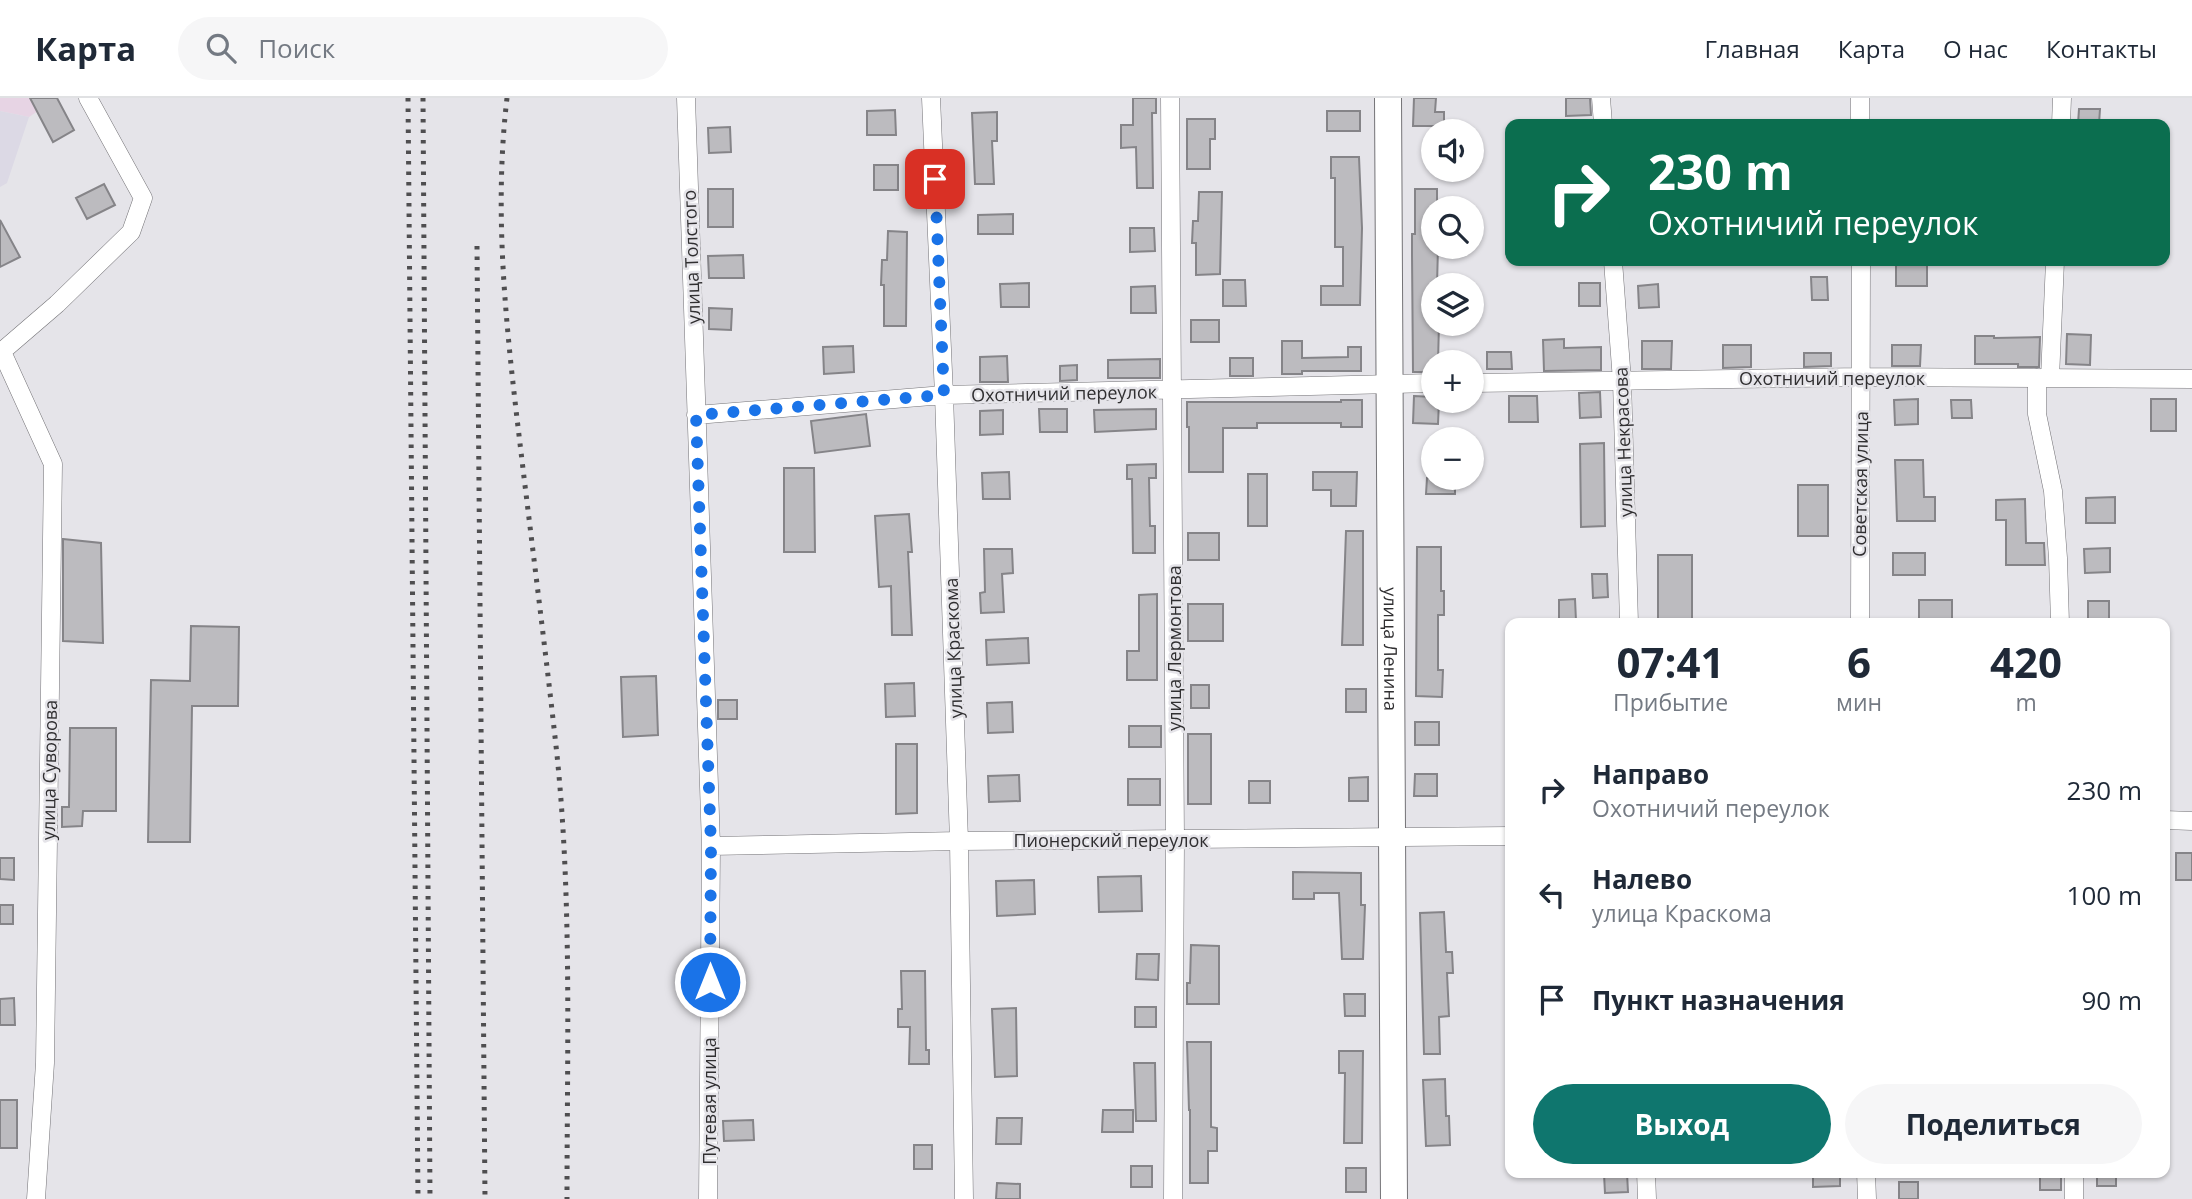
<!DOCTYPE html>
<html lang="ru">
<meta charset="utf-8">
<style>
:root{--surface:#fff;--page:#f6f6f7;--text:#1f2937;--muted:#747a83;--line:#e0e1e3;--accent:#0f766e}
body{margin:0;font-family:"Open Sans",sans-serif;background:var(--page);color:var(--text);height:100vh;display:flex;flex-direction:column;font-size:26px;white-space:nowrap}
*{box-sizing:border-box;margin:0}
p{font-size:23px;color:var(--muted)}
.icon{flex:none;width:38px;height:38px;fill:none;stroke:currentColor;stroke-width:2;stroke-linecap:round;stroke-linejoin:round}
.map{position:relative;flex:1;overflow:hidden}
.sheet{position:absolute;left:1505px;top:520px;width:665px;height:560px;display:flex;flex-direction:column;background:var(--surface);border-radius:14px;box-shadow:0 2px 5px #0004}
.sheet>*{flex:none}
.hud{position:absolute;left:1505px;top:21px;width:665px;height:147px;border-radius:14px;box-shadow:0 2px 5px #0004;background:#0b6e4f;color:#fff;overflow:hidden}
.fabs{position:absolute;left:1421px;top:21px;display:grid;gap:14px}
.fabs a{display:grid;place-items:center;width:63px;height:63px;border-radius:50%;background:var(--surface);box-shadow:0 2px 5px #0004;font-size:35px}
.pin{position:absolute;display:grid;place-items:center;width:60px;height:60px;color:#fff;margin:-30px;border-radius:14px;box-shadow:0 4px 10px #0006}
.me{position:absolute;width:77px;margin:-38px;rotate:0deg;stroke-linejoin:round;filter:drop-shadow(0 0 5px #0008)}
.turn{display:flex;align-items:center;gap:24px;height:147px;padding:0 28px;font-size:32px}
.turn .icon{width:91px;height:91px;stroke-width:2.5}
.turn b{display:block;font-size:49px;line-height:60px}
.eta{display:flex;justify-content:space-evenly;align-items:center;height:119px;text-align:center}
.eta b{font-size:42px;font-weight:700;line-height:49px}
.action{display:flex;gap:14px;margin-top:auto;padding:14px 28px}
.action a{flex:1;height:80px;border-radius:42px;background:var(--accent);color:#fff;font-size:28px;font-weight:700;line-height:80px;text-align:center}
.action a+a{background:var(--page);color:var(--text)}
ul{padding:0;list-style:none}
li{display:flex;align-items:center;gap:21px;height:105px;padding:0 28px}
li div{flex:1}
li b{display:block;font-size:26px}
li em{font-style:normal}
header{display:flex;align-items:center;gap:42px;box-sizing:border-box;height:98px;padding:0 35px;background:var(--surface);border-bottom:2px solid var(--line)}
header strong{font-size:33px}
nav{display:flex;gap:38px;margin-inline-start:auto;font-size:24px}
.search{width:490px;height:63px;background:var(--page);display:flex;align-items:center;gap:18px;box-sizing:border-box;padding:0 24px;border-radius:38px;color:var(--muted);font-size:26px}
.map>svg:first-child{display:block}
.commercial{fill:#e7d4e4}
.built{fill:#dcd9e5}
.building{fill:#bcbbbf;stroke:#858488;stroke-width:2}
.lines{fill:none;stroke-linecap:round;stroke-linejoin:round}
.street-casing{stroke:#747377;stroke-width:19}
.secondary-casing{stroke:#747377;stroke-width:28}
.street{stroke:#fff;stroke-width:18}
.secondary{stroke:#fff;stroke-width:26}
.rail{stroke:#4f4e50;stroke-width:5;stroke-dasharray:3.5 7;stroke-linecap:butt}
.route{stroke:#1a73e8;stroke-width:12;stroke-dasharray:0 21.6}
.labels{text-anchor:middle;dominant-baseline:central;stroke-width:5;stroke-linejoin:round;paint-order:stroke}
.street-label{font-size:18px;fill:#302f31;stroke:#e5e4e9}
</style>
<header>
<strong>Карта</strong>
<div class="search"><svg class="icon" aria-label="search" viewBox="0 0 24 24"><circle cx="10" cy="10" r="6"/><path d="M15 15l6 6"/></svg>Поиск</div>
<nav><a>Главная</a><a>Карта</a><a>О нас</a><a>Контакты</a></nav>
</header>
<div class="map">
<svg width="2192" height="1101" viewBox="0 0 2192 1101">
<rect width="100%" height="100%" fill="#e5e4e9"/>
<!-- commercial -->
<path class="commercial" d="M0 0H57L29 19 0 13Z"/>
<!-- built -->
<path class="built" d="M0 13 29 19 7 85 0 89Z"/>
<!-- building -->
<path class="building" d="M30 0H57L74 32 53 44Z
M1133 0H1156V15H1152L1153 90H1137L1136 49 1121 50V27H1133Z
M1414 0H1436L1435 14H1444V28H1413Z
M1566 0H1590L1591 17 1566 18Z
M2079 11H2100L2099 26H2078Z
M895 12 896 37H867V13Z
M1327 13H1360V33H1327Z
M997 14V43H992L994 86H975L972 15Z
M1187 21H1215V41H1210V71H1187Z
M730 29 731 54 709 55 708 30Z
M1331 59H1359L1362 130 1360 207H1321V188H1343V149H1335V80H1331Z
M874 67H898V92H874Z
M104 86 115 107 87 121 76 100Z
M708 91H733V129H708Z
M1415 91H1437V110H1433V149H1438L1437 187H1433V226H1439L1438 264H1433V274H1413L1412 157V136H1415Z
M1199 94H1222L1220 176 1196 177V145H1192L1193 123H1198Z
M1013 116V136H978V117Z
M0 122 20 159 0 169Z
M1130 130H1154L1155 153 1130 154Z
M888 133 907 134 906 228H884V187H881L882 162H887Z
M743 157 744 180H709L708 158Z
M1896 163H1927V188H1896Z
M1811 179H1827L1828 202H1812Z
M1223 182H1245L1246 208H1223Z
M1029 185V209H1001L1000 186Z
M1579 185H1600V208H1579Z
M1658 186 1659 209 1639 210 1638 188Z
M1155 188 1156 215H1131V189Z
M709 210 732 211 731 232 709 231Z
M1191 222H1219V244H1191Z
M2067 236 2091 237 2090 267 2066 266Z
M1975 238H1994V240L2040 239 2039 269H2018V266H1975Z
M1564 241V250L1601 249V272L1544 273 1543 242Z
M1282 243H1302V260L1348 259V249H1361V273H1302V276H1282Z
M1642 243H1672L1671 271H1642Z
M1723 247H1751V269L1723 270Z
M1892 247H1921L1920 268H1892Z
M853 248 854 274 824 276 823 249Z
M1487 254H1511L1512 271H1487Z
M1804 255H1831V268L1804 269Z
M1007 258 1008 284H980V259Z
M1230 260H1253V278H1230Z
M1160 261V280H1108V262Z
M1077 267V282L1060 283V268Z
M1600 294 1601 319 1580 320 1579 295Z
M1414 298 1433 299V303H1439L1438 326 1413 325Z
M1509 298H1537L1538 324H1509Z
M1918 301V326L1895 327 1894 302Z
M2151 301H2176V333H2151Z
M1341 302H1362V329H1341V325H1257V330H1223V374H1189V329H1187V304H1341Z
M1951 302H1971L1972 320H1952Z
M1039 311H1067V334H1040Z
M1156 311V331L1095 334 1094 312Z
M1003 312V336L980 337V313Z
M866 316 870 348 815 355 811 323Z
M1604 345 1605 428 1581 429 1580 346Z
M1895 362H1923L1924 399H1935V423H1897Z
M1156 366V380H1149L1150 428H1155V455H1133L1132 381H1127V367Z
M784 370H814L815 454H784Z
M1009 374 1010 401H983L982 375Z
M1313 374H1357L1356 408H1331V392H1313Z
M1248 376H1267V428H1248Z
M1427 380H1455V396H1426Z
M1798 387H1828V438H1798Z
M2115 399V425H2086V400Z
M2025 401 2026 445H2044L2045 467H2006V422H1996V402Z
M909 416 912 454H908L912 537H892L891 488 879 489 875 418Z
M1346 433H1363V547H1342Z
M1188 435H1219V462H1188Z
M63 441 101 445 103 545 63 543Z
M1417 449H1441V493H1444V517H1438V572H1443L1442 599 1416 598Z
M2110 450V474L2085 475 2084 451Z
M984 451H1012L1013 475 1002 476 1004 514 981 515 980 495 985 494Z
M1893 455H1925V477H1893Z
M1658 457H1692V525H1658Z
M1592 476H1607L1608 499 1593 500Z
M1157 496V582H1127V553H1139V497Z
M1575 501 1576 523H1559V502Z
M1919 502H1952V525H1919Z
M2088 503H2109V524H2088Z
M1188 506H1223V543H1188Z
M191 528 239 529 238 608H192L190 744H148L151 582 190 583Z
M1028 540 1029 565 987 567 986 542Z
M656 578 658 637 623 639 621 579Z
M914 585 915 618 886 619 885 586Z
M1191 587H1209V610H1191Z
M1346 591H1366V614H1346Z
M718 602H737V621H718Z
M1012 604 1013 634 988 635 987 605Z
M1415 624H1439V647H1415Z
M1129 628H1161V649H1129Z
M70 630H116V713H83L82 728 62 729V709H69Z
M1188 636H1211V706H1188Z
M896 646H917V715L896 716Z
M1415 676H1437V698H1414Z
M1019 677 1020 703 989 704 988 678Z
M1368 679V703H1349V680Z
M1128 681H1160V707H1128Z
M1249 683H1270V705H1249Z
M2176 755H2192V782H2176Z
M0 760H14V782L0 781Z
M1293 774 1361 775V807H1365L1363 861H1342L1339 795H1314V801H1293Z
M1141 778 1142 813 1099 814 1098 779Z
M1034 782 1035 816 997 818 996 783Z
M0 807H13V826H0Z
M1444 814 1446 854H1452L1453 875H1447L1449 918 1439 919 1440 956H1424L1420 815Z
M1191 847 1219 848V906H1187V885H1190Z
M1137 856H1159L1158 882 1136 881Z
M901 873H925L926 952H929V966H909L910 929H898V911H902Z
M1344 896H1365V918H1345Z
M14 900 15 927H0V901Z
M1135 909H1156V929H1135Z
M1016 910 1017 978 995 979 992 911Z
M1187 944H1211V1029L1217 1030V1053H1208V1085H1190V1012H1189Z
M1339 953H1363L1362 1045H1344L1345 975H1339Z
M1134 965H1155L1156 1023H1136Z
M1445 981 1446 1018H1449L1450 1047 1426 1048 1423 982Z
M0 1002H17V1050H0Z
M1103 1012H1133V1034H1102Z
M997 1020H1022L1021 1046H996Z
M753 1022 754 1042 724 1043 723 1023Z
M914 1047H932V1071H914Z
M1131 1068H1152V1089H1131Z
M1346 1070H1366V1094H1346Z
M1813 1074H1840V1088L1813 1089Z
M2040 1074H2061V1092H2040Z
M2097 1074H2116V1088H2097Z
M1627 1075 1628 1094 1605 1095 1604 1076Z
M1899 1084H1918V1101H1899Z
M997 1085 1020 1086V1101H996Z"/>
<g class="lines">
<!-- street casing -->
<g class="street-casing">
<path id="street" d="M686 0 711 748 708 1101
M931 0 944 297 959 743 964 1101
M1170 0 1175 742 1173 1101
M1601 0 1603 26
M1860 0V26
M2061 26 2062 0
M1613 163 1622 283 1629 525
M2 254 53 366 45 965 36 1101
M0 255 57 206 131 134 143 100 88 0
M2037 280V316L2053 393 2058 460 2060 525
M2050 280 2055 163
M1472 285 1861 279 2192 281
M696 317 944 297 1433 285
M1860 525 1861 163
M2165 722 2192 723
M711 748 959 743 1510 738
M1646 1074 1647 1101
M1866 1074 1867 1101
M2074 1074V1101"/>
</g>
<!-- secondary casing -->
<g class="secondary-casing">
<g id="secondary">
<path id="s1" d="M1388 0 1394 1101"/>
</g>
</g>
<!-- street -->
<use href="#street" class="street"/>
<!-- secondary -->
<use href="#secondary" class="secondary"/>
<!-- rail -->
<path class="rail" d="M408 0 418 1101
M423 0 430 1101
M507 0C493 118 507 237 521 354 533 455 546 556 557 657 572 804 567 953 567 1101
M477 148 485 1101"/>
</g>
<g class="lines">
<!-- route -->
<path class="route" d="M710 884 711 748 696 317 944 297 935 81"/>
</g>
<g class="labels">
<!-- street labels -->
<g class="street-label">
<text transform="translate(691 159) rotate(-92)">улица Толстого</text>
<text x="1832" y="280">Охотничий переулок</text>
<text transform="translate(1064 295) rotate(-1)">Охотничий переулок</text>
<text transform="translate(1623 344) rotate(-92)">улица Некрасова</text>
<text transform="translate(1860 386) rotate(-89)">Советская улица</text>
<text transform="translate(953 550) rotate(-92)">улица Краскома</text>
<text transform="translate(1174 550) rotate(-90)">улица Лермонтова</text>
<text stroke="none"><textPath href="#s1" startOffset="551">улица Ленина</textPath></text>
<text transform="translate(49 672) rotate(-89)">улица Суворова</text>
<text x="1111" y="742">Пионерский переулок</text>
<text transform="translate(709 1003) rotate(-90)">Путевая улица</text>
</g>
</g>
</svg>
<div class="fabs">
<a><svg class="icon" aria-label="sound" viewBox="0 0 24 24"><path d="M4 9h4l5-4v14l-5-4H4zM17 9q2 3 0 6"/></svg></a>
<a><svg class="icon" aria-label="search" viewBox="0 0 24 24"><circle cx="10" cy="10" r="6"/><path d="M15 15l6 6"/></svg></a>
<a><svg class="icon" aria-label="layers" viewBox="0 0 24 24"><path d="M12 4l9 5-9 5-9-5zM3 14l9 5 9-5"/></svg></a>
<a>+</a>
<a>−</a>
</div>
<div class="pin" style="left:935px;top:81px;background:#d93025"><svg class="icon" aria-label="arrive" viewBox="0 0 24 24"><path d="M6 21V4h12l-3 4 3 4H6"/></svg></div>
<svg class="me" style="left:710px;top:884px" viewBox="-20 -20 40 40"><circle r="17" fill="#1a73e8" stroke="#fff" stroke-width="3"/><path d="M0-11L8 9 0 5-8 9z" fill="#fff"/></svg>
<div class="hud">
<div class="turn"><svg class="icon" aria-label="right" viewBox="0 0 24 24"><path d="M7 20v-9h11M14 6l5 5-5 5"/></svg><div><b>230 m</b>Охотничий переулок</div></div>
</div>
<section class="sheet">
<div class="eta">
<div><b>07:41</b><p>Прибытие</p></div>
<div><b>6</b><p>мин</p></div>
<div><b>420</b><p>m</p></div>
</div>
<ul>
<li><svg class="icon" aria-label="right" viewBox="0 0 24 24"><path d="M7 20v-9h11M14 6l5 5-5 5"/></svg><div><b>Направо</b><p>Охотничий переулок</p></div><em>230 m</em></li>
<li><svg class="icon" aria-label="left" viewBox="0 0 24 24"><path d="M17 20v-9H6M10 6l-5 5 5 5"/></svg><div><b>Налево</b><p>улица Краскома</p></div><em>100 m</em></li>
<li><svg class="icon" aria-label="arrive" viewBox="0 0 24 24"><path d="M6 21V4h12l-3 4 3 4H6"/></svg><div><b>Пункт назначения</b></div><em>90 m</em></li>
</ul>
<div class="action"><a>Выход</a><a>Поделиться</a></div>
</section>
</div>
